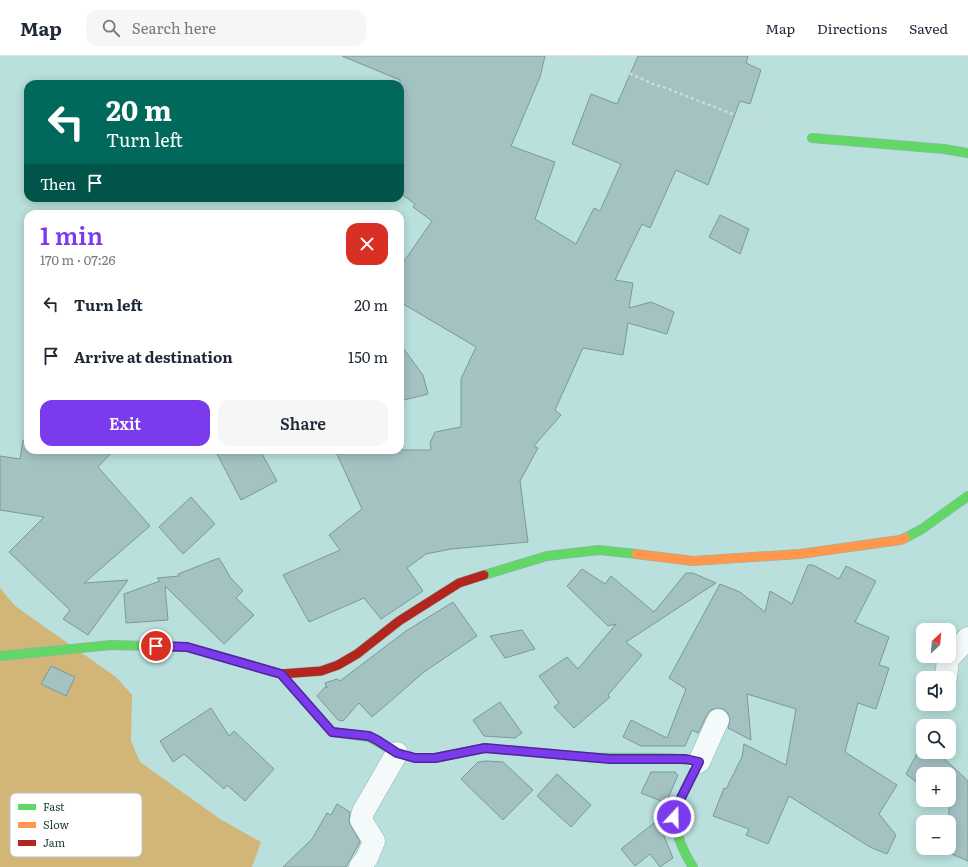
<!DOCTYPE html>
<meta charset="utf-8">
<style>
:root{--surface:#fff;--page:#f6f6f7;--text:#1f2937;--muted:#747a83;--line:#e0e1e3;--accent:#7c3aed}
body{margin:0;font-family:Literata,serif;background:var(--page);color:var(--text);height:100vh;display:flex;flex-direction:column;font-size:15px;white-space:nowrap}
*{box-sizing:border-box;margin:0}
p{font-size:13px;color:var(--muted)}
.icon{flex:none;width:22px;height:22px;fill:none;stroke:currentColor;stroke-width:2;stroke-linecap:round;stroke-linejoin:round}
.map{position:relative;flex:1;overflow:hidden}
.side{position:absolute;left:24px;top:154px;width:380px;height:244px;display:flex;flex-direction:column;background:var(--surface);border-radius:12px;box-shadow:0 2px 10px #0003}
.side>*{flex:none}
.top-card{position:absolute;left:24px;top:24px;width:380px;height:122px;border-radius:12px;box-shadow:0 2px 10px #0003;background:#00695c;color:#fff;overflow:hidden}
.needle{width:26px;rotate:26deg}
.fabs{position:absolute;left:916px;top:567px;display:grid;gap:8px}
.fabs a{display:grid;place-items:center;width:40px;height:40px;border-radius:8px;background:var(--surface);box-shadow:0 2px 10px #0003;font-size:20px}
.pin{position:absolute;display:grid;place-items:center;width:34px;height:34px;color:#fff;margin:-17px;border:2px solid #fff;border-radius:50%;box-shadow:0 1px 4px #0007}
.me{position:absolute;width:44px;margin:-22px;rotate:21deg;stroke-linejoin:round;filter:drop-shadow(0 0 3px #0008)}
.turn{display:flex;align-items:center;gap:14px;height:84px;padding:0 16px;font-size:18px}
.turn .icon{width:52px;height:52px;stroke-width:2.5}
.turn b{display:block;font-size:28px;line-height:34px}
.then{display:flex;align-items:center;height:38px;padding:0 16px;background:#0003;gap:8px;font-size:15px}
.round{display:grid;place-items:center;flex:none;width:42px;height:42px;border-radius:12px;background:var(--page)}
.head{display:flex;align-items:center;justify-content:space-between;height:68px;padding:0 16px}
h1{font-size:24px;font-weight:600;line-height:30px;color:var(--accent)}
.primary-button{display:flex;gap:8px;margin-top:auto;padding:8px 16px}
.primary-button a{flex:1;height:46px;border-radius:12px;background:var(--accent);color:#fff;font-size:16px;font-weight:600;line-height:46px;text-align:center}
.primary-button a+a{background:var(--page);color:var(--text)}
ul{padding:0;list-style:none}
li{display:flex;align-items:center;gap:12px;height:52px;padding:0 16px}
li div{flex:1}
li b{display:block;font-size:15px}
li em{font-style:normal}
header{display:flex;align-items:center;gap:24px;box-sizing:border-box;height:56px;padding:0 20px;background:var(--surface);border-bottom:1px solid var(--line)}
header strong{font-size:19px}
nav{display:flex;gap:22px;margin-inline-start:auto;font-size:14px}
.search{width:280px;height:36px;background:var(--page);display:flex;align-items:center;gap:10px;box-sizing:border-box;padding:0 14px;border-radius:12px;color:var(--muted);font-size:15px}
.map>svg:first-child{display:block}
.forest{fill:#d1b678}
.building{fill:#a4c2c2;stroke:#7a9999}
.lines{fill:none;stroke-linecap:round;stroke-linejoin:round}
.street-casing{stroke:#94b3af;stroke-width:23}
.fast-casing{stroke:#94b3af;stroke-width:10}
.slow-casing{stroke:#94b3af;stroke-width:10}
.jam-casing{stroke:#94b3af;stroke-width:10}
.path{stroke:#cedcda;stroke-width:2.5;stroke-dasharray:3 3;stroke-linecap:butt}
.street{stroke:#f4fafa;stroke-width:22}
.fast{stroke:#63d668;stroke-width:9}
.slow{stroke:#ff974d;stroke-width:9}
.jam{stroke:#b3261e;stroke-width:9}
.route-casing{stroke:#51269a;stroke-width:10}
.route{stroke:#7c3aed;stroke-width:7}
.key{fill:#fff;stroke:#bcc4c4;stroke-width:1}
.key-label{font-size:11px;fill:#1f3c39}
</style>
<header>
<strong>Map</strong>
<div class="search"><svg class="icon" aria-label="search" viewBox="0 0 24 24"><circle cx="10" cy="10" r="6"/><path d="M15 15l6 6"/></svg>Search here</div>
<nav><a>Map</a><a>Directions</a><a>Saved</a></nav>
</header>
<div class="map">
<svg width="968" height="811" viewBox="0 0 968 811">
<rect width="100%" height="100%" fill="#b9e0dc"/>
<!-- forest -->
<path class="forest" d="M0 532 15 550 116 621 132 639 131 685 140 706 220 763 261 786 252 811H0Z"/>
<!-- building -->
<path class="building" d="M342 0H545L540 21 511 90 555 106 535 163 576 188 594 152 600 155 621 108 572 88 591 38 617 48 638 0H748L746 7 761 14 750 48 740 45 708 129 676 114 650 172 642 168 615 224 633 227 629 252 651 246 674 256 667 278 628 267 623 299 583 292 555 354 561 359 534 390 538 392 520 425 528 486 451 493 426 498 407 512 423 535 381 563 364 542 309 566 283 519 340 494 329 479 362 453 335 394H431L430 387 435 376 461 371V323L476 291 400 246V211L432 165 413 151 415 148 400 137V24Z
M720 159 749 173 740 198 709 181Z
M400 288 423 319 428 338 400 345Z
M23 384 28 386V394H114L98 411 150 470 84 527 128 524 88 579 63 563 70 554 9 496 44 461 0 454V400L20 403Z
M215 394H260L277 425 241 444Z
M191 441 215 468 183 498 159 471Z
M219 502 230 521 243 535 236 542 254 559 224 588 165 530 168 564 126 567 124 538 160 525 157 522 179 520 178 518Z
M808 509H813L839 523 846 510 876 525 855 566 889 581 879 609 889 612 876 653 858 647 845 696 897 729 879 758 896 779 887 798 870 791 789 740 768 788 746 779 749 773 713 760 724 732 726 733 742 701 744 688 786 709 796 653 747 638 751 684 728 672 730 663 728 657 723 653 717 652 711 654 707 659 698 677 692 674 685 690H641L623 681 631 664 667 682 686 633 669 622 720 528 740 536 765 556 770 535 792 548Z
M582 513 605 528 611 520 654 556 686 517H693L716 527 626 586 642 599 608 639 610 641 574 672 554 651 559 647 539 620 567 601 578 613 616 568 608 570 567 530Z
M453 546 477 580 424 616 372 661 359 647 343 665 338 664 317 640 326 630 327 632 325 627 337 623 340 625 406 575Z
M522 574 535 593 505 602 490 580Z
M51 610 75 621 66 640 41 628Z
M500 646 522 677 515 682 484 680 473 664Z
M211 652 229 680 234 675 274 713 245 745 227 729 224 733 184 698 173 706 160 685Z
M918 696H937L968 725V805L949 797V751L940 744H949V718H923V731L906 718Z
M486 705 503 706 533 734 503 764 461 723 478 706Z
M651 716H676L675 717 678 719 666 747 641 737Z
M557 718 591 749 571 771 537 740Z
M337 748 350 756 349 766 360 786 346 811H283L312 783 327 757 331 759Z
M654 767 664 780 673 802 660 811 650 798 635 810 621 793Z"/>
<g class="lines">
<!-- street casing -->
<g class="street-casing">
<path id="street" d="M946 622 948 603 968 582
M699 706 718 664
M360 811 367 802 374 785 361 764 363 756 397 697"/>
</g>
<!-- fast casing -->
<g class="fast-casing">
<path id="fast" d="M812 82 944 93 968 97
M905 482 922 473 968 440
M484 519 547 500 599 494 636 498
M0 600 111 589 187 591 274 616
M281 618 332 676 369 681 397 697 415 702H424
M586 701C622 704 665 698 699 706 676 751 664 765 693 811"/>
</g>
<!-- slow casing -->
<g class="slow-casing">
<path id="slow" d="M636 498 693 505 800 498 900 484 905 482
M424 702H435L485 692 586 701"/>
</g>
<!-- jam casing -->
<g class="jam-casing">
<path id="jam" d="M274 616 281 618 321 615 338 609 357 598 399 565 459 527 484 519"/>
</g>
<!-- path -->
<path class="path" d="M566 0 631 18 653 28 666 32 735 59 790 75"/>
<!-- street -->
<use href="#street" class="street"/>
<!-- fast -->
<use href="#fast" class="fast"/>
<!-- slow -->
<use href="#slow" class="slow"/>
<!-- jam -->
<use href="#jam" class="jam"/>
</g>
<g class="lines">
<!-- route casing -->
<g class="route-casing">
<path id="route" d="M156 590 187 591 281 618 332 676 369 680 377 684 397 697 415 702H435L485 692 610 703H686L699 706 677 750 674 761"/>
</g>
<!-- route -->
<use href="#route" class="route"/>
</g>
<!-- legend -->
<rect x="10" y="737" width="132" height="64" rx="6" class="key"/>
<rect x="18" y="748" width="18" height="6" fill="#63d668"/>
<rect x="18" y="766" width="18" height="6" fill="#ff974d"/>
<rect x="18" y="784" width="18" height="6" fill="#b3261e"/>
<g class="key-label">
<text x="43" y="755">Fast</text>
<text x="43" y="773">Slow</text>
<text x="43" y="791">Jam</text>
</g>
</svg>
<div class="fabs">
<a><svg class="needle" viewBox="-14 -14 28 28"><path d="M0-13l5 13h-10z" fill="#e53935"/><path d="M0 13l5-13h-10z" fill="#747a83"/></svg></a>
<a><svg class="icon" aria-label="sound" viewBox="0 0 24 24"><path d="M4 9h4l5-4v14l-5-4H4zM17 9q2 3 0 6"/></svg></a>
<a><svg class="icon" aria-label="search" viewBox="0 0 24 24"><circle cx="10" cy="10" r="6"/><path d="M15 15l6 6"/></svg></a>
<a>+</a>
<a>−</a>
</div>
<div class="pin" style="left:156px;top:590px;background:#d93025"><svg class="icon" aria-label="arrive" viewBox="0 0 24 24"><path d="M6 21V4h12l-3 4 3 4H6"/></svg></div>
<svg class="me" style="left:674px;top:761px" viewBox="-20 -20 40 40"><circle r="17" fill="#7c3aed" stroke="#fff" stroke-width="3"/><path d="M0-11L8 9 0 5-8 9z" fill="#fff"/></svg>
<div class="top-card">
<div class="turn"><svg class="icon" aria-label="left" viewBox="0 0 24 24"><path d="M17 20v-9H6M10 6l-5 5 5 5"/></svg><div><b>20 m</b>Turn left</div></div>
<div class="then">Then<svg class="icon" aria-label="arrive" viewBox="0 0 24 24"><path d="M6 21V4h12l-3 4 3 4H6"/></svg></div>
</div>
<section class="side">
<div class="head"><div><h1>1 min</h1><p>170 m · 07:26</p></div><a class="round" style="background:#d93025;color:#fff"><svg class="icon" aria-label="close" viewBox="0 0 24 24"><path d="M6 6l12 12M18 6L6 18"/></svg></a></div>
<ul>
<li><svg class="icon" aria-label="left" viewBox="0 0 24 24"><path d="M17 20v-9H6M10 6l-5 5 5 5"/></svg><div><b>Turn left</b></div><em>20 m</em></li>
<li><svg class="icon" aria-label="arrive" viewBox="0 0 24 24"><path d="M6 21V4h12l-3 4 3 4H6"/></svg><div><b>Arrive at destination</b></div><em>150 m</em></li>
</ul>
<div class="primary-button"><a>Exit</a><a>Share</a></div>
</section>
</div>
